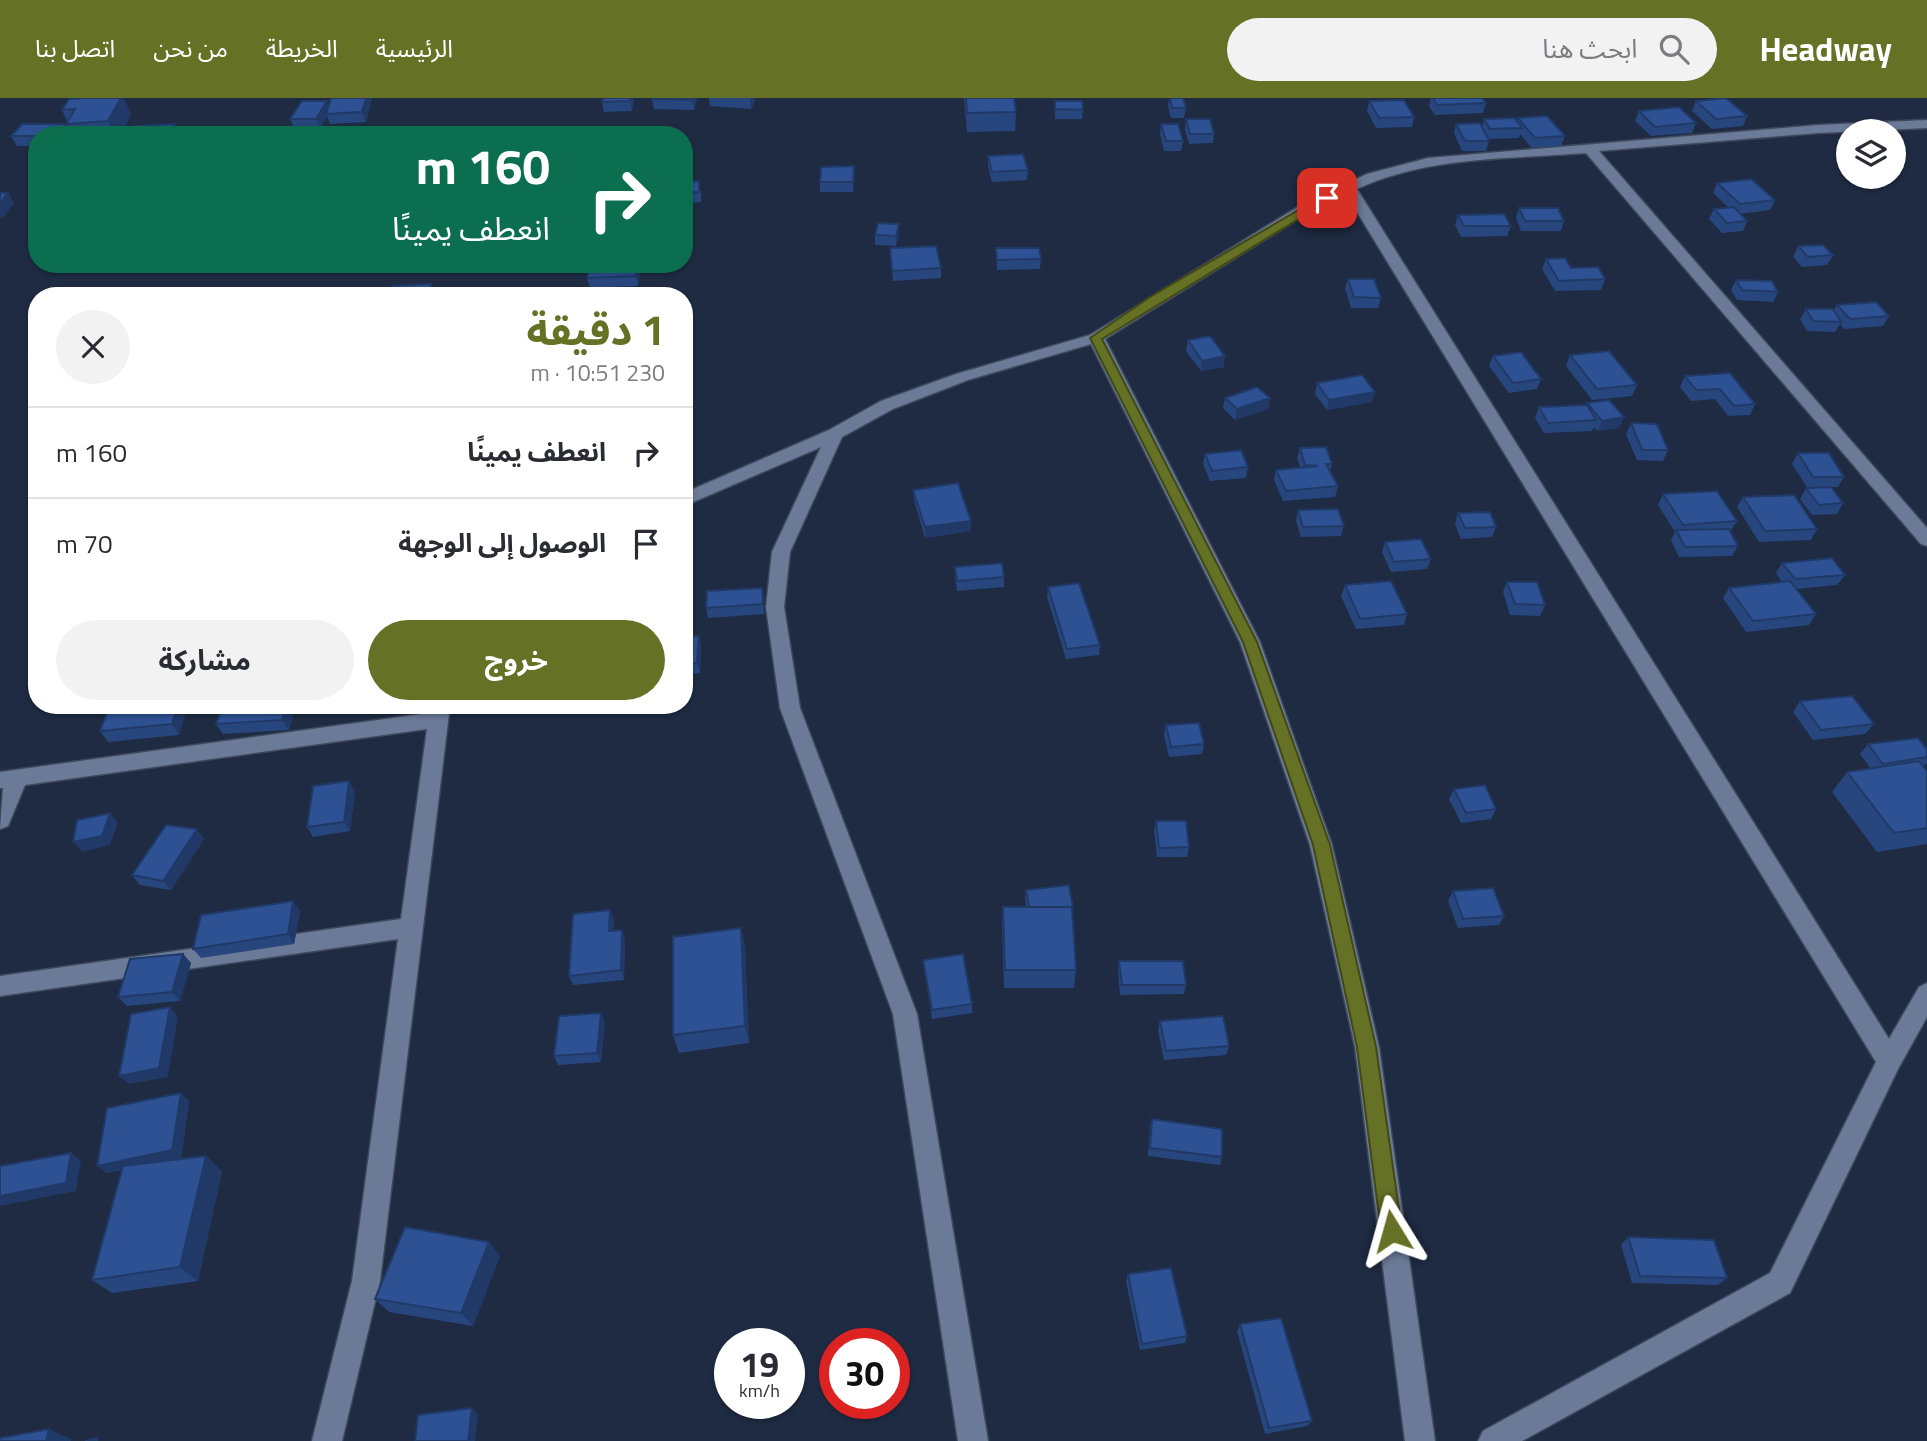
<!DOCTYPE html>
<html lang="ar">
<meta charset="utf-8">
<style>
:root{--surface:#fff;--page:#f2f2f3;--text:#2b2b33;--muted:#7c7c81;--line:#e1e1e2;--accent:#657124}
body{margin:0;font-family:"Titillium Web","Noto Sans Arabic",sans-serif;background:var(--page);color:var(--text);direction:rtl;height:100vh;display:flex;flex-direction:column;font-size:26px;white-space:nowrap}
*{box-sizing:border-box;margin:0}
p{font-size:23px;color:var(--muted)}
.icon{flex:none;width:38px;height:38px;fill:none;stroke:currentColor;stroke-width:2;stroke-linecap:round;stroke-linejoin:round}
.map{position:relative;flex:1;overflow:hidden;direction:ltr}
.drawer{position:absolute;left:28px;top:189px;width:665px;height:427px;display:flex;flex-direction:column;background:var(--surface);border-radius:28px;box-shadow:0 2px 5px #0004;direction:rtl}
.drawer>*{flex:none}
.top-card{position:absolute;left:28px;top:28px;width:665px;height:147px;border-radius:28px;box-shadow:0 2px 5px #0004;direction:rtl;background:#0b6e4f;color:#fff;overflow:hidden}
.controls{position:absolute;left:1836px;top:21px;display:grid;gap:14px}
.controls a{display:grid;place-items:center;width:70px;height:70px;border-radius:50%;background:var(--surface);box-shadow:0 2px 5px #0004;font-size:35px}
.speed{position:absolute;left:714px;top:1230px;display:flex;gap:14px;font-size:35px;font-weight:700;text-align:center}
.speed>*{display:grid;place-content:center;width:91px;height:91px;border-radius:50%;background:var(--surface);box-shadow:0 2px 5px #0004;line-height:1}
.speed small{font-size:18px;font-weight:400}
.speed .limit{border:10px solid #d22;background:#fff;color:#111}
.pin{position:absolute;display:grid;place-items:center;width:60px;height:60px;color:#fff;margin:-30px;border-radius:14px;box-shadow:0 4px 10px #0006}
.me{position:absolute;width:77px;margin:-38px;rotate:352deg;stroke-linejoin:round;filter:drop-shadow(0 0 5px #0008)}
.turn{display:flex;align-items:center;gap:24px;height:147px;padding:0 28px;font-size:32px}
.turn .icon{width:91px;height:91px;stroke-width:2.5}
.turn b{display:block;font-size:49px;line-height:60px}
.round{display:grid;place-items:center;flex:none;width:74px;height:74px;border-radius:37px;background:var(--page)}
.head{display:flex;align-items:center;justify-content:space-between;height:119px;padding:0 28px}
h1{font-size:42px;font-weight:700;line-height:52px;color:var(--accent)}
.action{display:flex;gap:14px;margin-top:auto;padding:14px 28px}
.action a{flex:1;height:80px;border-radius:42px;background:var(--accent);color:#fff;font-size:28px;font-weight:700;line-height:80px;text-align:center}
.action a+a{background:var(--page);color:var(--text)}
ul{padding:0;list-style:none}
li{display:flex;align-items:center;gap:21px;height:91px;padding:0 28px;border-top:2px solid var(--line)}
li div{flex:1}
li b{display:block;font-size:26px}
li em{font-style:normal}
header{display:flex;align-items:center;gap:42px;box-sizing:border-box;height:98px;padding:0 35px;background:var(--accent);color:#fff}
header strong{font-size:33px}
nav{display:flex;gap:38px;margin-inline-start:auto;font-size:24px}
.search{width:490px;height:63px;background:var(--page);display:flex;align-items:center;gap:18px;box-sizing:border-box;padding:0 24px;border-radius:38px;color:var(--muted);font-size:26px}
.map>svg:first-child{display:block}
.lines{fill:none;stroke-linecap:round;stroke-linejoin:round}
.street-casing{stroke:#3e485b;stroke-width:3}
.street{fill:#6b7b97;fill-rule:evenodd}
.wall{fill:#28467e}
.shaded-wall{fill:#203967}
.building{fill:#2e5193;stroke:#203967;stroke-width:2}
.route{fill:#657124;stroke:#424917;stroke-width:2}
</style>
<header>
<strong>Headway</strong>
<div class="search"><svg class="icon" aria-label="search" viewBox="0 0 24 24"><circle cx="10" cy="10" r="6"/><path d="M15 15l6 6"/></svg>ابحث هنا</div>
<nav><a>الرئيسية</a><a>الخريطة</a><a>من نحن</a><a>اتصل بنا</a></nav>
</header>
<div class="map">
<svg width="1927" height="1343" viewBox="0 0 1927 1343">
<rect width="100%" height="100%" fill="#1e2b42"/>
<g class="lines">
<!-- street casing -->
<g class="street-casing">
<path id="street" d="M1927 22V30L1818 35 1599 53 1927 430V448L1921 446 1586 55C1510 61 1427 58 1357 91L1889 941 1919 889 1927 885V919L1898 971 1790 1195 1522 1343H1478L1483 1333 1770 1175 1876 964 1346 96 1311 113 1105 241 1260 544 1332 747 1379 949 1435 1343H1405L1355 949 1310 747 1240 544 1091 246 968 282 893 311 842 339 790 454 784 509 800 610 917 916 988 1343H958L893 916 780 610 766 509 772 454 821 349 684 408V395L829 332 881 303 956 276 1090 237 1301 107 1367 76 1428 60 1818 27Z
M430 607H450L380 1183 342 1343H312L352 1183 398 841 0 898V878L401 821 427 631 25 687 8 728 0 731 3 690H0V674L429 615Z"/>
</g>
<!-- street -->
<use href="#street" class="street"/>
</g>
<!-- wall -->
<path class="wall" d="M372 0 366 24 330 26 327 18 320 30H294L290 21 327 3 329 7Z
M603 0H634L632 13 604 14 602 4Z
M697 0 694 12 654 11 652 1Z
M709 0H755V3L751 11 710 8Z
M964 0H1014L1016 14 1015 33 967 34Z
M1169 0H1183L1186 10 1184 20H1171L1168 8Z
M1431 0H1482L1486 5 1483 15 1435 17 1429 8Z
M69 1 131 16 121 37H37V48H17L11 38 66 26 67 23 62 12Z
M1055 3 1083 12 1082 21H1055Z
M1369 3 1414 19 1412 29 1376 30 1367 13Z
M1696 3 1747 18 1743 28 1712 31 1692 13Z
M1639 13 1696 25 1692 35 1651 38 1635 23Z
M1518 20 1565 38 1561 48 1532 50 1520 36 1519 40 1488 41 1489 43 1486 53H1462L1454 35 1456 26 1482 30 1484 21 1517 23Z
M1186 21 1214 36 1213 45 1189 46 1185 31Z
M1161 26 1183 43 1181 53H1164L1160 36Z
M988 58 1028 72 1027 82 992 84 988 68Z
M854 68 855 78 853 94H820V84Z
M684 84 701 93V104L684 105Z
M1717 85 1775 102 1770 112 1740 116 1747 123 1743 133 1722 135 1709 121 1714 111 1729 110 1713 95Z
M1519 110 1564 123 1561 133H1521L1516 120Z
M1458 117 1511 128 1507 138 1461 139 1455 127Z
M899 126V136L896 148 875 147V137Z
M1798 148 1833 157 1827 167 1802 169 1793 159Z
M890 150 941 170V180L893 183Z
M996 151 1041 161 1040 171 997 172Z
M1546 161 1605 181 1601 192 1555 193 1542 171Z
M590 166H641L638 188 590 190 587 180Z
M1348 181 1381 200 1378 210H1351L1345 191Z
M1736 182 1778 194 1773 204 1737 202 1731 192Z
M1837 207 1889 218 1883 228 1844 231 1840 226 1835 234 1807 233 1800 221 1806 211 1834 212Z
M1188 242 1224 269 1201 273 1186 253Z
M37 243V268H35L28 258Z
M1570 257 1637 287 1632 298 1592 302 1566 268Z
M1493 258 1541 281 1537 291 1509 295 1489 268Z
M1730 275 1755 306 1750 317 1728 318 1715 301 1691 303 1680 289 1685 278Z
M1317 285 1372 304 1327 312 1315 296Z
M1225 300H1270L1268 311 1235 322 1223 310Z
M1587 305 1624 319 1619 330 1597 333 1594 329 1592 333 1544 335 1535 320 1539 309 1586 307Z
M1631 325 1668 352 1663 363 1637 362 1626 336Z
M1300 350 1332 366 1330 373 1338 388 1335 399 1283 403 1274 382 1276 372 1300 369 1297 360Z
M1798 355 1844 379 1838 389H1831L1843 405 1837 416 1812 417 1800 401 1806 390 1830 389H1807L1792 366Z
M1205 356 1248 369 1246 380 1210 383 1203 366Z
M913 392 971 423V433L925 440 914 402Z
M1663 396 1737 423 1730 434 1738 448 1732 458 1679 459 1671 442 1675 434 1658 407Z
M1743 399 1817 431 1811 442 1759 444 1737 409Z
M1298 412 1344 428 1341 438 1301 439 1296 423Z
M1458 415 1496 429 1492 439 1461 441 1455 426Z
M1385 444 1431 461 1427 471 1391 474 1382 454Z
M1782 465 1845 477 1837 487 1796 491 1816 516 1809 527 1746 534 1723 500 1729 490 1782 484 1776 475Z
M955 469 1004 479V489L957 493 955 479Z
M1507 484 1545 507 1540 518 1510 517 1503 494Z
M1345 487 1407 516 1404 527 1356 531 1341 498Z
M1048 489 1100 547 1099 557 1066 561 1047 499Z
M764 500V516L708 520 706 510Z
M699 538 701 548 700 575 690 576 684 572V539Z
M1800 603 1874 626 1865 636 1813 642 1793 614Z
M296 607 289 632 223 636 216 626Z
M186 613 179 637 108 644 100 633Z
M1166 627 1204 646 1202 656 1169 659 1164 637Z
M1868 646 1927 651V665L1923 669 1927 673V746L1877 754 1832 694 1847 674 1871 671 1860 656Z
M1454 691 1496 711 1491 721 1461 725 1449 701Z
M355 693 350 733 313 739 307 729Z
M1156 723 1189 749 1187 759H1157L1154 733Z
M204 741 171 792 140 787 132 777Z
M1026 792 1076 872 1074 890H1004L1002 827 1003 809H1026L1025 801Z
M1453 793 1504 818 1499 827 1458 830 1448 803Z
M300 813 294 846 201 860 193 851Z
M614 821 613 833 625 841 624 882 573 887 569 878Z
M741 830 745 849 749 945 679 955 673 937Z
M183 856 191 865 180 903 127 908 118 899Z
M923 862 972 906V915L932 921 924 871Z
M1119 863 1186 887 1184 896 1120 897 1118 872Z
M1160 923 1229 948 1226 957 1164 962 1158 932Z
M605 924 601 964 558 967 554 958Z
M189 1003 181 1060 166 1063 206 1058 222 1074 198 1183 112 1195 92 1182 122 1072 106 1075 97 1068Z
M1152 1021 1222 1059 1220 1067 1148 1058 1150 1029Z
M1628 1139 1727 1180 1718 1187 1632 1185 1621 1147Z
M489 1144 500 1158 473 1228 389 1214 375 1201Z
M1128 1176 1187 1238 1185 1245 1140 1252 1126 1183Z
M1240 1227 1312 1323 1307 1328 1265 1336 1237 1233Z"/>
<!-- shaded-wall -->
<path class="shaded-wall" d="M121 0H124L131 16 121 37H115L108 23Z
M366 0H372L366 24 362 14Z
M630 0H634L632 13 630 3Z
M693 0H697L694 12 692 2Z
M750 0H755V3L751 11Z
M327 3 331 12 326 16 327 18 320 30 316 21Z
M66 26 71 37H58Z
M175 26 180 37H169Z
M854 68 855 78 853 94V84Z
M8 95 14 105 2 121 0 118V105Z
M899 126V136L896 148V138Z
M637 166H641L638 188 636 178Z
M431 186 435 196 434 198H428Z
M1225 258 1224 269 1201 273 1202 263Z
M1375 294 1372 304 1327 312 1329 302Z
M1270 300 1268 311 1235 322 1237 311Z
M1624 319 1619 330 1597 333 1602 323Z
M971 423V433L925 440V429Z
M762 490 764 500V516L763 506Z
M699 538 701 548 700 575 697 565Z
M178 607H183L186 613 179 637 172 626Z
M287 607H296L289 632 282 622Z
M349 683 355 693 350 733 344 724Z
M110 715 118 725 110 747 82 754 73 744Z
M197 731 204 741 171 792 163 783Z
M293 803 300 813 294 846 288 836Z
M610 812 614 821 612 842 609 833Z
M741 830 745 849 749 945 745 928Z
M622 832 625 841 624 882 621 872Z
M183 856 191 865 180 903 172 894Z
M170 909 178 918 168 979 128 986 119 978Z
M601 915 605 924 601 964 597 955Z
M181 995 189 1003 181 1060 106 1075 97 1068Z
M71 1055 81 1063 76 1093 0 1108V1098Z
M206 1058 222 1074 198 1183 180 1169Z
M489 1144 500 1158 473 1228 461 1215Z
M472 1310 478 1316 475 1343H468Z
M49 1331 71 1341V1343H46Z"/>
<!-- building -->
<path class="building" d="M82 0H121L108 23 66 26 75 11 62 12 69 1Z
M331 0H366L362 14 326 16Z
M603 0H630V3L602 4Z
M653 0H693L692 2 652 1Z
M966 0H1014L1016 14 967 15Z
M1170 0H1183L1186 10H1172Z
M1433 0H1482L1486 5 1437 7Z
M1726 0 1747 18 1716 21 1696 3Z
M1404 2 1414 19 1379 20 1369 3Z
M302 3H327L316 21H290Z
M1055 3H1082L1083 12 1055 11Z
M1679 9 1696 25 1655 29 1639 13Z
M1547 18 1565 38 1535 40 1518 20Z
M1515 20 1522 30 1490 31 1484 21Z
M1186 21H1210L1214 36H1190Z
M1480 25 1489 43H1465L1456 26Z
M22 26H67L58 37H37V38H11Z
M175 26 169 37H128L134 28Z
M1161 26H1178L1183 43H1166Z
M1023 56 1028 72 992 74 988 58Z
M854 68 853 84H820L821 69Z
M1751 81 1775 102 1740 106 1717 85Z
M699 83V94L684 95V84Z
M0 95H8L0 105Z
M1734 109 1747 123 1727 125 1714 111Z
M1519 110H1558L1564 123H1525Z
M1504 116 1511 128H1464L1458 117Z
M878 125 899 126 896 138 875 137Z
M1823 147 1833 157 1808 159 1798 148Z
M936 148 941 170 892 173 890 150Z
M996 150H1039L1041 161 997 162Z
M1565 160 1571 170 1598 169 1605 181 1559 183 1546 161Z
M590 166H637L636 178 587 180Z
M1348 181H1374L1381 200 1354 199Z
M1736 182 1772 183 1778 194 1742 192Z
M431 186 428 197 389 198 392 188Z
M1876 204 1889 218 1850 221 1837 207Z
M1806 211H1833L1841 224 1813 223Z
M1210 238 1225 258 1202 263 1188 242Z
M37 243V257L28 258Z
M1609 253 1637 287 1597 291 1570 257Z
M1521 254 1541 281 1513 285 1493 258Z
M1730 275 1755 306 1734 308 1720 291 1696 292 1685 278Z
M1362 277 1375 294 1329 302 1317 285Z
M1257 289 1270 300 1237 311 1225 300Z
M1609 302 1624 319 1602 323 1587 305Z
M1587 307 1596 322 1548 325 1539 309Z
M1631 325 1657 326 1668 352H1642Z
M1326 349 1332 366H1326L1338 388 1286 393 1276 372 1318 368 1305 367 1300 350Z
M1241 352 1248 369 1212 373 1205 356Z
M1798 355H1829L1844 379H1813Z
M958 385 971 423 925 429 913 392Z
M1831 389 1843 405 1819 407 1806 390Z
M1717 393 1737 423 1683 427 1663 396Z
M1794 397 1817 431 1765 433 1743 399Z
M1338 411 1344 428 1303 429 1298 412Z
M1490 414 1496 429 1465 430 1458 415Z
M1729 431 1738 448 1685 449 1676 432Z
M1421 441 1431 461 1394 464 1385 444Z
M1832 460 1845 477 1795 481 1782 465Z
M1002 465 1004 479 957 483 955 469Z
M1391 483 1407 516 1360 521 1345 487Z
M1790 483 1816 516 1753 523 1729 490Z
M1507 484H1537L1545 507 1515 506Z
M1079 485 1100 547 1067 551 1048 489Z
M762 490 763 506 706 510 707 493Z
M699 538 697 565 687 566 684 564V539Z
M1852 598 1874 626 1821 632 1800 603Z
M133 607H178L172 626 100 633 109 610Z
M223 607H287L282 622 216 626Z
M1199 625 1204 646 1171 649 1166 627Z
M1918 640 1927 651V659L1883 666 1868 646Z
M1919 663 1927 673V730L1894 735 1847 674Z
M349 683 344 724 307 729 313 688Z
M1485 687 1496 711 1466 715 1454 691Z
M110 715 102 738 73 744 77 722Z
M1156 723H1186L1189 749 1159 750Z
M166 727 197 731 163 783 132 777Z
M1069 787 1073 809H1029L1026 792Z
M1493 790 1504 818 1463 821 1453 793Z
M293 803 288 836 193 851 201 817Z
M1003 809H1072L1076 872H1005Z
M610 812 609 833 622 832 621 872 569 878 573 816Z
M741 830 745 928 673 937V839Z
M183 856 172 894 118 899 130 861Z
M963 856 972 906 932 912 923 862Z
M1119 863H1183L1186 887H1122Z
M170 909 159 970 119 978 131 916Z
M601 915 597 955 554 958 559 918Z
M1223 918 1229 948 1166 953 1160 923Z
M181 995 172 1052 97 1068 107 1010Z
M1152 1021 1222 1031V1059L1150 1050Z
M71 1055 66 1085 0 1098V1068Z
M206 1058 180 1169 92 1182 123 1068Z
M405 1129 489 1144 461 1215 375 1201Z
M1628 1139 1714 1142 1727 1180 1640 1178Z
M1171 1170 1187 1238 1142 1246 1128 1176Z
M1281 1220 1312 1323 1269 1330 1240 1226Z
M472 1310 468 1343H415L418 1317Z
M49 1331 46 1343H0V1340Z
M98 1340 97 1343H85Z"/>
<!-- route -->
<path class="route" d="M1324 97 1333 100 1102 241 1257 544 1330 747 1376 949 1402 1133 1399 1140 1392 1143 1384 1140 1381 1133 1357 949 1313 747 1243 544 1090 240 1150 199Z"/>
</svg>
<div class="controls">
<a><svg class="icon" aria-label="layers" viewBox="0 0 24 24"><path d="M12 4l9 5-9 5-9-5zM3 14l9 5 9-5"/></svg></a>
</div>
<div class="speed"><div>19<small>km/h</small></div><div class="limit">30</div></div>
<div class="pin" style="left:1327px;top:100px;background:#d93025"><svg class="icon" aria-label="arrive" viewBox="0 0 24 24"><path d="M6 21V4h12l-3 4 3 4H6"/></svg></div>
<svg class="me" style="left:1392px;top:1133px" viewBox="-20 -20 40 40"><path d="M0-17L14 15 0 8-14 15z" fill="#657124" stroke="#fff" stroke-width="4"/></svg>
<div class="top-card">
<div class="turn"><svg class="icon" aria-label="right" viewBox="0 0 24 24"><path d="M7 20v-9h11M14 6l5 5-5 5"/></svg><div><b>160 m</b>انعطف يمينًا</div></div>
</div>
<section class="drawer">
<div class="head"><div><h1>1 دقيقة</h1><p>230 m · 10:51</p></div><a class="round"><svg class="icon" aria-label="close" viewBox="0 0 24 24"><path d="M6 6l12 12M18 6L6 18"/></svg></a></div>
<ul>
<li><svg class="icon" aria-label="right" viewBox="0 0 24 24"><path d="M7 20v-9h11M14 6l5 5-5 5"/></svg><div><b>انعطف يمينًا</b></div><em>160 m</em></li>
<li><svg class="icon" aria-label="arrive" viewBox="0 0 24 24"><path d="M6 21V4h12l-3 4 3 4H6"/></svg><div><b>الوصول إلى الوجهة</b></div><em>70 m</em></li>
</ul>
<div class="action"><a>خروج</a><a>مشاركة</a></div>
</section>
</div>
